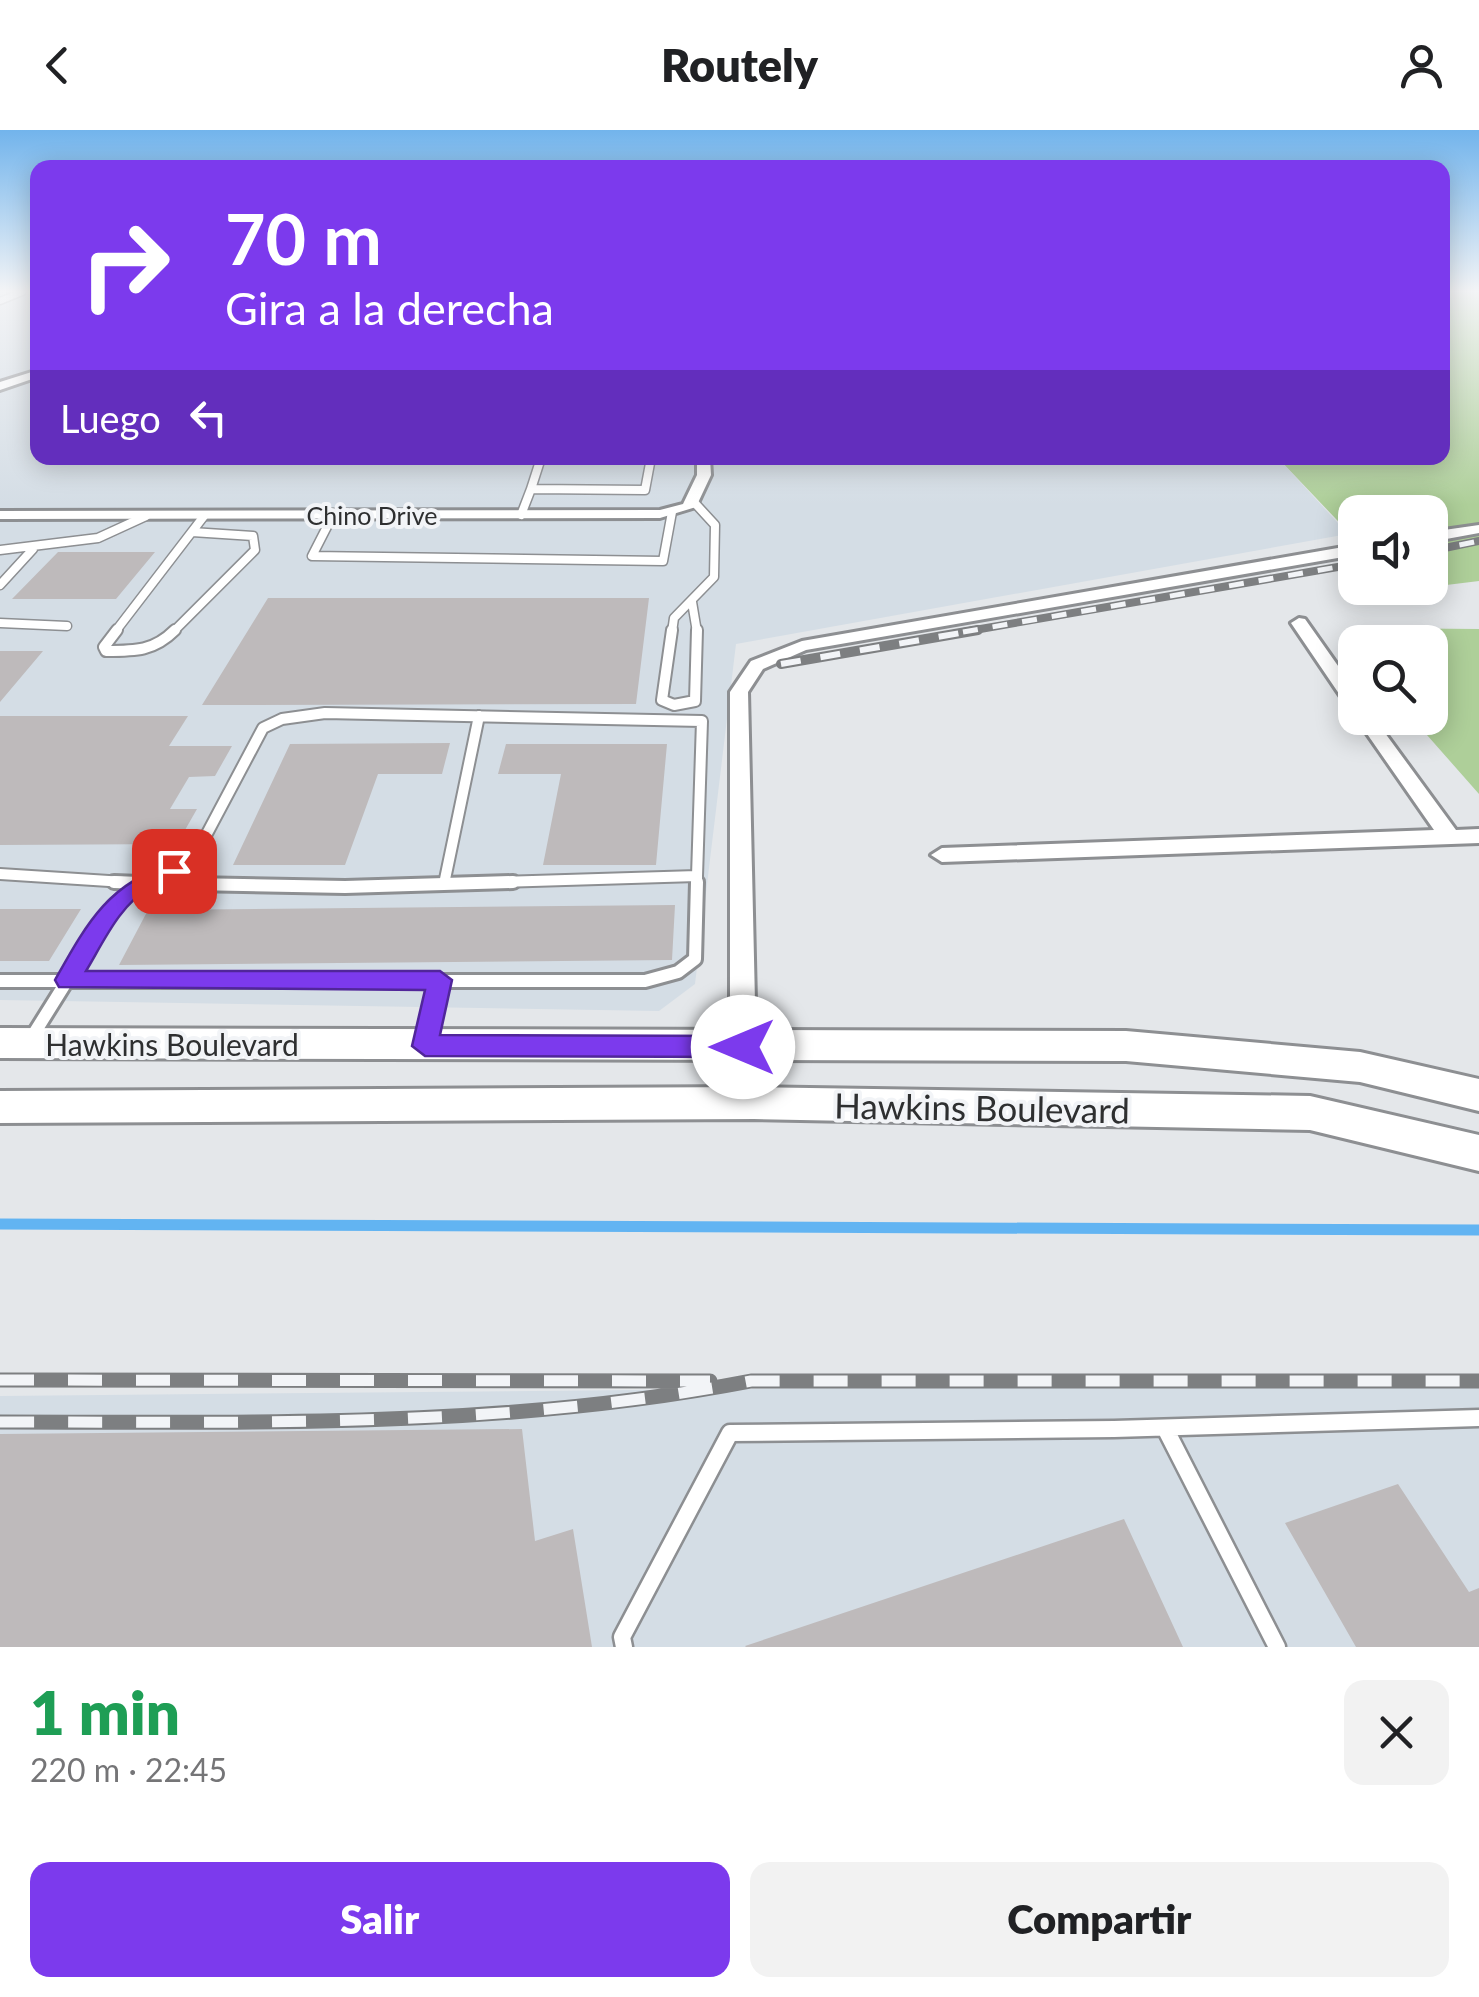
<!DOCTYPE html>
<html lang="es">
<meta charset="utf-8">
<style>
:root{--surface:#fff;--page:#f2f2f2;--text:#202124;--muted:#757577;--accent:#7c3aed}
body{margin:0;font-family:Lato,sans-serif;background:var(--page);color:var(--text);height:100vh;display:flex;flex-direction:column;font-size:38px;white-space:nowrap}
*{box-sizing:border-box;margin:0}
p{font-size:32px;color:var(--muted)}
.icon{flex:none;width:55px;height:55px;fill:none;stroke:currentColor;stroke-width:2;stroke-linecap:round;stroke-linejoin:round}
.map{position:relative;height:1517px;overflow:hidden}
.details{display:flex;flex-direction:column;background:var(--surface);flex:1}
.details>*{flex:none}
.guide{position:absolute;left:30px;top:30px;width:1420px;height:305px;border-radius:20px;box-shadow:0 5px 25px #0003;background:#7c3aed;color:#fff;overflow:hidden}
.tools{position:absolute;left:1338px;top:365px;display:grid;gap:20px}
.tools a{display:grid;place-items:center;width:110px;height:110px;border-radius:20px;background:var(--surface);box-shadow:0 5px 25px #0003;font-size:50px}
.pin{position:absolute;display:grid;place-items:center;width:85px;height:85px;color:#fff;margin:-42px;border-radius:20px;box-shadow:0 5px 15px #0006}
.me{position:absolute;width:110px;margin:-55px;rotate:270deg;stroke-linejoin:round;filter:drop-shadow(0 0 8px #0008)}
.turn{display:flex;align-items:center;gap:35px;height:210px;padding:0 30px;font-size:45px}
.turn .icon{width:130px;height:130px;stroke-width:2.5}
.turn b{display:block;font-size:70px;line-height:85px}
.then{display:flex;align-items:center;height:95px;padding:0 30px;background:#0003;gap:20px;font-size:38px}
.round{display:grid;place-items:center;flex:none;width:105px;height:105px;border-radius:20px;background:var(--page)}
.summary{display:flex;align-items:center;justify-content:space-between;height:170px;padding:0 30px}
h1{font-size:60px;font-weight:800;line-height:75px;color:#1e9e55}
.primary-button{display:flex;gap:20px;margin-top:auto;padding:20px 30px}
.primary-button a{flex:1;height:115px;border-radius:20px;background:var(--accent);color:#fff;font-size:40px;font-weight:800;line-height:115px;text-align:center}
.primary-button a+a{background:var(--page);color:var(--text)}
header{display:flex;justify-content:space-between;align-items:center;height:130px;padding:0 30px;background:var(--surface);font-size:45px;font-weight:800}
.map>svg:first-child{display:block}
.built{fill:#d4dde5}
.green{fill:#aecf99}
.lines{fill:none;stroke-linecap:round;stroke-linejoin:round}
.stream{stroke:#62b4f2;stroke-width:11}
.building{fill:#bebabb}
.lane-far4-casing{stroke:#8d8f92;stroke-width:9}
.lane-far3-casing{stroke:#8d8f92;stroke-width:11}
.lane-far2-casing{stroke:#8d8f92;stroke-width:14}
.lane-far1-casing{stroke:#8d8f92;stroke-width:18}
.lane-casing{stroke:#8d8f92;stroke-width:21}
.street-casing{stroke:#8d8f92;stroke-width:6}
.secondary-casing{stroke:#8d8f92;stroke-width:6}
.lane-far4{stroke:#fff;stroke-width:6}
.lane-far3{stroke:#fff;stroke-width:8}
.lane-far2{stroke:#fff;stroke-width:10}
.lane-far1{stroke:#fff;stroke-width:12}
.lane{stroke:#fff;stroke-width:16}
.street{fill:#fff;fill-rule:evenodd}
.secondary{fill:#fff;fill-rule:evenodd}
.rail-far2-casing{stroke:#7d7f81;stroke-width:8}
.rail-far1-casing{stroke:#7d7f81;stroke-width:10}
.rail-casing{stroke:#7d7f81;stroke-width:15}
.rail-far2{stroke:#f2f4f7;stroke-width:5;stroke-dasharray:15;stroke-linecap:butt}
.rail-far1{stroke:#f2f4f7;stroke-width:6;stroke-dasharray:20;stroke-linecap:butt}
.rail{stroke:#f2f4f7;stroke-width:11;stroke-dasharray:34;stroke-linecap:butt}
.route{fill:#7c3aed;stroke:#51269a;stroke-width:2.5}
.labels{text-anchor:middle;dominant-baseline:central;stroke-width:8;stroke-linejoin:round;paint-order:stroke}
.far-street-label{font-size:25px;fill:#2e2f30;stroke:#f2f4f7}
.street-label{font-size:30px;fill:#2e2f30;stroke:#f2f4f7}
.near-street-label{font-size:35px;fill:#2e2f30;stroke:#f2f4f7}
</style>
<header><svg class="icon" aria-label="back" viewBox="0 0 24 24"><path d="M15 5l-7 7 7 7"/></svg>Routely<svg class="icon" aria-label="person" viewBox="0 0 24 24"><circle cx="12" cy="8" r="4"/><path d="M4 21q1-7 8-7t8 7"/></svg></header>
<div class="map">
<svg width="1479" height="1517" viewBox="0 0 1479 1517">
<rect width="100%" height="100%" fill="#e4e7ea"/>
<!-- built -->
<path class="built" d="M0 162H37L38 328H1278L1348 404 736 514 695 854 659 881 0 870Z
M1479 1252V1517H0V1266Z"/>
<!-- green -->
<path class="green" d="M1443 162H1479V451L1430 457V382H1355V409L1278 328H1442Z
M1361 498 1479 499V664L1412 588H1430V512H1355V522L1344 507Z"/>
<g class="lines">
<!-- stream -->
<path class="stream" d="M0 1094 1479 1100"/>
</g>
<!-- building -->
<path class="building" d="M58 422H155L116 469H12Z
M268 468H649L636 574 202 575Z
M0 521H43L0 572Z
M0 586H188L169 616H232L215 646 189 647 170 679H197L177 714 0 715Z
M450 613 442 644H378L345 735H233L290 614Z
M506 614H667L656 735H543L561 644H498Z
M675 775 672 830 119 835 148 780Z
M0 779H81L49 831H0Z
M522 1299 535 1411 573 1399 592 1517H0V1304Z
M1398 1354 1469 1462 1479 1458V1517H1356L1285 1393Z
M1124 1389 1183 1517H746L745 1516Z"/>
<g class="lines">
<!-- lane-far4 casing -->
<g class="lane-far4-casing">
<path id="lane-far4" d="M0 171 22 162"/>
</g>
<!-- lane-far3 casing -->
<g class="lane-far3-casing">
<path id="lane-far3" d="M531 359 541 328
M333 385 312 426 663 431 672 382
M521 385 531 359 645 360 651 328
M0 420 98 408 146 386
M0 455 33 419
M692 472 697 502
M0 493 67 496
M115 502 204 386
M173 502 255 420 253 406 192 402
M672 502 674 488 714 447 715 395 692 370"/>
</g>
<!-- lane-far2 casing -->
<g class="lane-far2-casing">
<path id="lane-far2" d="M117 500 104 517 106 521C136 521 154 521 175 500
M672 500 662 570 674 575 695 571 697 500
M0 744 140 753
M140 753 203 754
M140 753 193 730 263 598 282 589 325 583 702 591 697 746 433 754
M444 754 479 586
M697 754V746"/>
</g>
<!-- lane-far1 casing -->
<g class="lane-far1-casing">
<path id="lane-far1" d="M114 752 140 753
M140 753 345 757 513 752
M0 851H645L678 842 695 829 697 752
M30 910 113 777 140 753
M426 910 440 851"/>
</g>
<!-- lane casing -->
<g class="lane-casing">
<path id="lane" d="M1165 1298 1277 1517
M624 1517 622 1507 730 1303 1114 1299 1479 1288"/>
</g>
<!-- street casing -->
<g class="street-casing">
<path id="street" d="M38 240V247L0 260V252Z
M697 328H710L711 345 696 377 660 388 0 389V381L660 380 683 374 697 345Z
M1479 395V403L1430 412V402Z
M1355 415V425L806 520 763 539 748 562 756 917 752 924 743 927 734 924 730 917V562L751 531 802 511Z
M1299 488 1305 489 1355 560V579L1348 577 1291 493Z
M1356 588H1374L1456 700 1479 699V713L942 732 931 725 942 718 1434 700Z"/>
</g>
<!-- secondary casing -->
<g class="secondary-casing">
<path id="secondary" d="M0 898 1126 901 1360 922 1479 949V981L1360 952 1126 931 0 928Z
M754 957 1310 966 1479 1005V1041L1310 1000 754 989 0 993V961Z"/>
</g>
<!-- lane-far4 -->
<use href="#lane-far4" class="lane-far4"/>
<!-- lane-far3 -->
<use href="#lane-far3" class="lane-far3"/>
<!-- lane-far2 -->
<use href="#lane-far2" class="lane-far2"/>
<!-- lane-far1 -->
<use href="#lane-far1" class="lane-far1"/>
<!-- lane -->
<use href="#lane" class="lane"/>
<!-- street -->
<use href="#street" class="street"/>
<!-- secondary -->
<use href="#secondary" class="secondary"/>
<!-- rail-far2 casing -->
<g class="rail-far2-casing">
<path id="rail-far2" d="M1430 421 1479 411
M963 502 1355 434"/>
</g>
<!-- rail-far1 casing -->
<g class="rail-far1-casing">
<path id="rail-far1" d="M781 534 978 500"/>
</g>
<!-- rail casing -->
<g class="rail-casing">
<path id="rail" d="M0 1250 710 1251
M0 1292C253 1292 502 1299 751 1251H1479"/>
</g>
<!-- rail-far2 -->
<use href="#rail-far2" class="rail-far2"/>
<!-- rail-far1 -->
<use href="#rail-far1" class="rail-far1"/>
<!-- rail -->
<use href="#rail" class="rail"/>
</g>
<!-- sky -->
<linearGradient id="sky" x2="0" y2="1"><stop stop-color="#72b4ec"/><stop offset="0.43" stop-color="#f3f4f6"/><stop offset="1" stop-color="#f3f4f6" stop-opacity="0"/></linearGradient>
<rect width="1479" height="375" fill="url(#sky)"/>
<!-- route -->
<path class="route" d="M174 733 185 741C176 752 162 751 150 758 120 774 103 813 86 841H440L452 850 440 905 743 906 756 917 743 927 425 926 412 916 425 860 59 857 55 850C87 793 109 752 174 733Z"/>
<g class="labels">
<!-- far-street labels -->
<g class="far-street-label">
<text x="372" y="385">Chino Drive</text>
</g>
<!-- street labels -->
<g class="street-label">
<text x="172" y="914">Hawkins Boulevard</text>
</g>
<!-- near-street labels -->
<g class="near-street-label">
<text transform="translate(982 977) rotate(1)">Hawkins Boulevard</text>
</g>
</g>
</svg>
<div class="tools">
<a><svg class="icon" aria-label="sound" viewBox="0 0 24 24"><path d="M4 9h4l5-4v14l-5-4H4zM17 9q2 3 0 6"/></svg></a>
<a><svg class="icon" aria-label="search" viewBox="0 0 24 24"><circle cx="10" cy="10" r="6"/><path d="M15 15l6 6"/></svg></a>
</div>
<div class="pin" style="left:174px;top:741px;background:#d93025"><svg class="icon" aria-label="arrive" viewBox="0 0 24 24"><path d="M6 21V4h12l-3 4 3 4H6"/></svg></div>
<svg class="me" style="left:743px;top:917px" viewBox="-20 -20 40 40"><circle r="19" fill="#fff"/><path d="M0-13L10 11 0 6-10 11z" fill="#7c3aed"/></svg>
<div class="guide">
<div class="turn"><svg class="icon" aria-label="right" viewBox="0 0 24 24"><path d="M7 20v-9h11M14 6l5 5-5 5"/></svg><div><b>70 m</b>Gira a la derecha</div></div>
<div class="then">Luego<svg class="icon" aria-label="left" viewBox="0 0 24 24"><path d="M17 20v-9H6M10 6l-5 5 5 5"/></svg></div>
</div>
</div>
<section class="details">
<div class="summary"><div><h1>1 min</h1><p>220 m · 22:45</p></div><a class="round"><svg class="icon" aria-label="close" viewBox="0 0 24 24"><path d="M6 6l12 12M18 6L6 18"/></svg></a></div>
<div class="primary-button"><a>Salir</a><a>Compartir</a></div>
</section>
